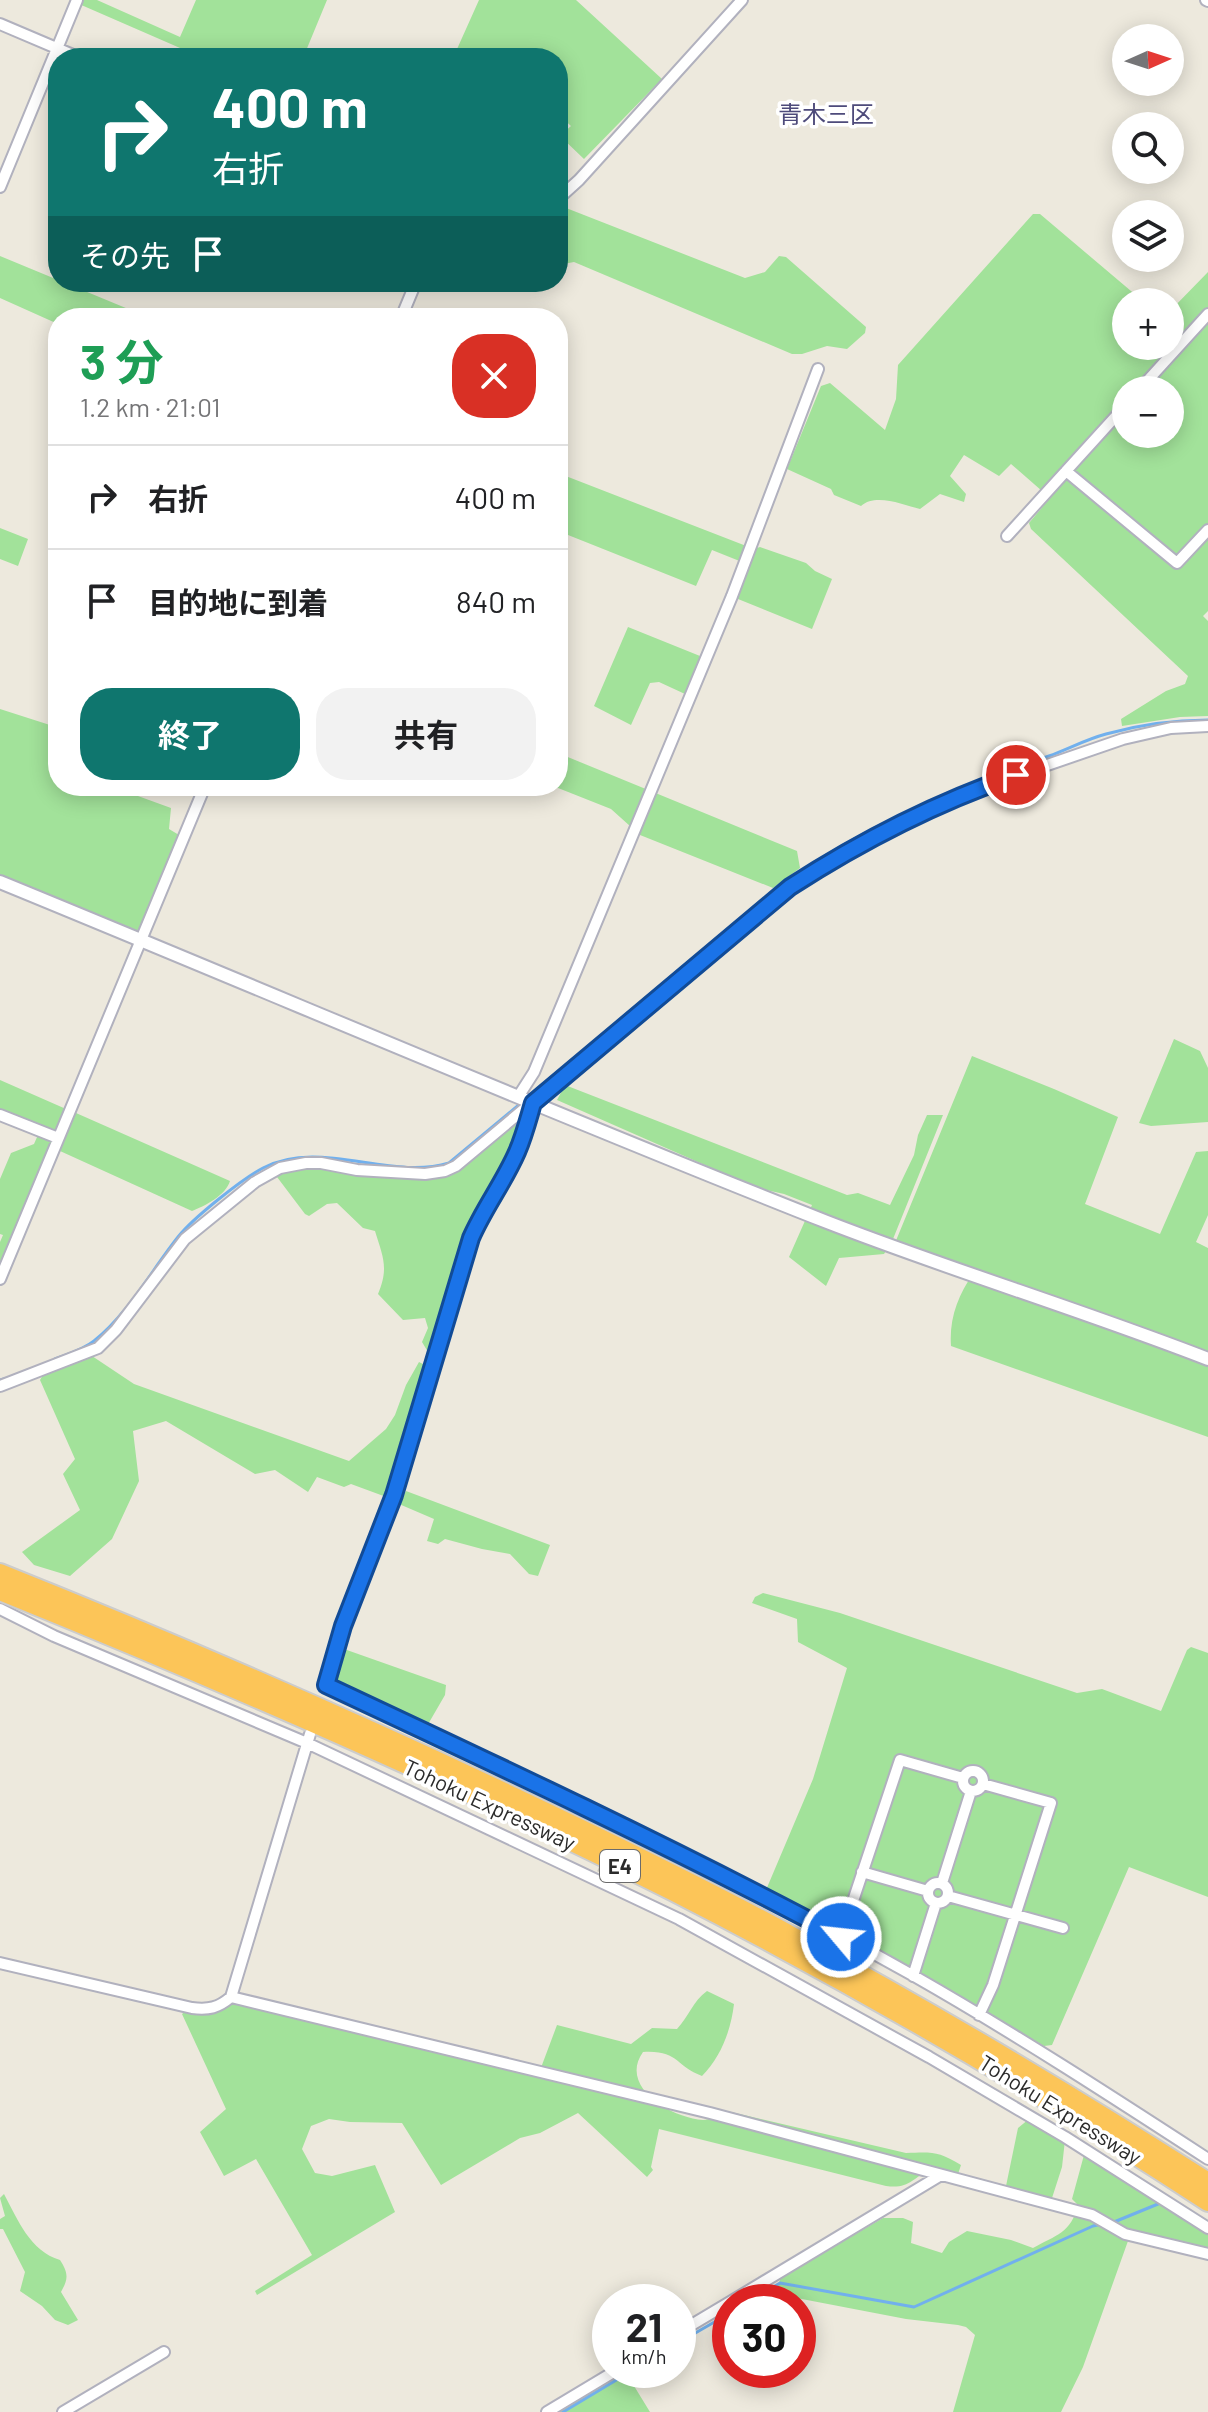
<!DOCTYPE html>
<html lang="ja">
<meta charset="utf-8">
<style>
:root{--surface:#fff;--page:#f2f2f2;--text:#202124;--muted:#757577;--line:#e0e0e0;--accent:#0f766e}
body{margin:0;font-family:Barlow,"Noto Sans JP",sans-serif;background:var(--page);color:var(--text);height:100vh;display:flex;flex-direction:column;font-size:30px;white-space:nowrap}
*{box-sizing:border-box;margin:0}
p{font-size:26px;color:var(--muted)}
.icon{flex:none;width:44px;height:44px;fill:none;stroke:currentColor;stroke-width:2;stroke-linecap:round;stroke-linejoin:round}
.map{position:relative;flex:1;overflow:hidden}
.panel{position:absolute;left:48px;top:308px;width:520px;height:488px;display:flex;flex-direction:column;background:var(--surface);border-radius:32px;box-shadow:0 4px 20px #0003}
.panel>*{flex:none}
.hud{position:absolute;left:48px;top:48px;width:520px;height:244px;border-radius:32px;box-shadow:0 4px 20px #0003;background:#0f766e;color:#fff;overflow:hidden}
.needle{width:52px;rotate:87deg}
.tools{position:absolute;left:1112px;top:24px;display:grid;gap:16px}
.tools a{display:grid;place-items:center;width:72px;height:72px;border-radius:50%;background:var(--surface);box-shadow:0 4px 20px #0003;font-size:40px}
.speed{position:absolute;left:592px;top:2284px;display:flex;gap:16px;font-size:40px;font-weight:700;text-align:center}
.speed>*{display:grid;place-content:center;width:104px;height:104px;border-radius:50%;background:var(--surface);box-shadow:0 4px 20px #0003;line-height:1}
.speed small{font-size:20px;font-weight:400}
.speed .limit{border:12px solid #d22;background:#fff;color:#111}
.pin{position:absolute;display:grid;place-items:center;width:68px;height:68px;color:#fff;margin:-34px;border:4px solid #fff;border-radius:50%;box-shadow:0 2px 8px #0007}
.me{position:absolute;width:88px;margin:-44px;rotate:298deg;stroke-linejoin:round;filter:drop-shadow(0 0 6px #0008)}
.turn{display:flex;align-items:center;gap:28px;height:168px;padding:0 32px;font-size:36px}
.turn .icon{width:104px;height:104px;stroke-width:2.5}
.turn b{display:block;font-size:56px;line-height:68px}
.then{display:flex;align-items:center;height:76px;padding:0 32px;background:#0003;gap:16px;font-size:30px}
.round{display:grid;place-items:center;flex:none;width:84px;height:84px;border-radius:32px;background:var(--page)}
.overview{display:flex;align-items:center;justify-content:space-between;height:136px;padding:0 32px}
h1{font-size:48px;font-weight:700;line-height:60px;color:#1e9e55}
.primary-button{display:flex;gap:16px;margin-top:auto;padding:16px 32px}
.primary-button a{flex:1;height:92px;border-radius:32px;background:var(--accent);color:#fff;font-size:32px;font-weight:700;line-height:92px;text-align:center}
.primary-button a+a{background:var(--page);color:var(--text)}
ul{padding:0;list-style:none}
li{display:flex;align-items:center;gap:24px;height:104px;padding:0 32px;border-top:2px solid var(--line)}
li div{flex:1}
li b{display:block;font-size:30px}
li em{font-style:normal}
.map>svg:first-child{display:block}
.green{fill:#a2e29a;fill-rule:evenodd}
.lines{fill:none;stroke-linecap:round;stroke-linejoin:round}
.stream{stroke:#71b0ed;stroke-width:3}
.minor-tunnel{stroke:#c6c3b9;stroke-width:10;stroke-dasharray:10 5;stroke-linecap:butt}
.minor-casing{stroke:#b1b1be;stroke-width:14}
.tertiary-casing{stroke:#b1b1be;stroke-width:16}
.motorway-casing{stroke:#ccc;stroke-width:22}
.minor{stroke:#fff;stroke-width:10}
.tertiary{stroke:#fff;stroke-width:12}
.motorway{stroke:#fcc558;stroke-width:18}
.route-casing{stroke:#114b97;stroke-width:20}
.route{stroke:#1a73e8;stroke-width:14}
.labels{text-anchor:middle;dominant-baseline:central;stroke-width:7;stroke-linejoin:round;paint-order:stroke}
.shield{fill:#fff;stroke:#6b6b6b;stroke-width:2}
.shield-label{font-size:20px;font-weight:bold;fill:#2b2b2b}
.street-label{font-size:22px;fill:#2b2b2b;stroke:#fff}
.neighbourhood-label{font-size:24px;fill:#4e4b7b;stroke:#fff}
</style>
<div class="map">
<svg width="1208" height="2412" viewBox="0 0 1208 2412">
<rect width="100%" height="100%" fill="#ede9dd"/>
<!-- green -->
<path class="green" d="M81 0H97L180 37 196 0H327L303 58H203L79 4Z
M479 0H576L662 79 584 159 560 136 571 126 558 114V58H496L493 55 491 58H453Z
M561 206 745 278 765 272 779 256 786 257 866 327 865 333 847 349 827 346 802 354H792L574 262 558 265V207Z
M1033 214H1040L1144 302H1126V346H1170V311L1208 272V611L1203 616 1208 621V716L1180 717 1122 726 1121 719 1166 691 1185 684 1188 676 1031 529 1029 523 1050 498 1011 464 999 476 964 455 950 476 966 494 964 502 940 494 920 509C903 505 876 493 861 506L834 495 831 489 787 469 821 386 830 383 885 430 896 399 898 365ZM1126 390H1170V434H1126Z
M0 256 58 280V282H63L150 318H58V324L0 298Z
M558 473 754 549 760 547 806 563 815 571 832 579 812 629 738 599 736 595 747 564 712 550 696 586 558 531Z
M0 528 28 539 18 566 0 559Z
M628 627 700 656 685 694 659 682 650 683 631 725 594 706Z
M0 709 53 726 58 722V786H132L138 796 171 808 169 829 179 835 140 929 133 932 0 878Z
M558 753 797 851 800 868 773 888 640 835 611 809 553 786H558Z
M1174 1039 1200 1051 1208 1068V1122L1151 1126 1139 1123Z
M972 1056 1054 1089 1118 1117 1085 1204 1160 1234 1196 1152 1208 1151V1215L1196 1242 1208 1248V1437L951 1346C949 1319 958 1295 973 1274L895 1243Z
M0 1080 66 1109 0 1267V1242L3 1235 0 1234V1179L11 1153 34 1144 41 1128 0 1110Z
M565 1085 847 1195 858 1193 890 1205 914 1155 918 1135 927 1115H943L893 1239 884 1254 839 1258 826 1286 789 1257 812 1205 784 1194 757 1188 557 1100Z
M76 1113 230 1181C226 1195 205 1206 192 1211L60 1151Z
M519 1119H524L522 1130 496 1184 434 1350 428 1352 422 1342 428 1328 425 1318 403 1320 378 1294C389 1268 383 1257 375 1231L363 1228 337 1203 327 1204 309 1216 305 1214 274 1173 310 1165 420 1178 448 1176Z
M92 1356 134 1384 349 1461 386 1429 395 1415 406 1385 419 1362 429 1367 389 1498 351 1484 344 1487 317 1477 308 1492 275 1470 255 1474 166 1421 133 1431 139 1481 112 1539 70 1576 34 1565 22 1552 80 1510 63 1474 75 1459 40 1380 43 1375Z
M406 1491 550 1545 538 1576 529 1574 510 1554 482 1549 445 1539 438 1544 427 1541 434 1519 399 1504Z
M763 1593 840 1613 1077 1693 1102 1689 1161 1711 1187 1650 1191 1647 1208 1653V1897L1129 1867 1052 2045 1044 2046 820 1917 766 1890 813 1779 847 1668 798 1642 797 1619 752 1603 755 1597Z
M344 1649 446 1685 445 1695 427 1726 332 1682Z
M707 1991 734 2004C731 2030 721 2057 702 2076 675 2066 679 2050 643 2052 618 2087 672 2118 703 2120 710 2120 720 2114 727 2111L906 2153C932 2152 938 2151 961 2165L958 2174 950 2175 930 2169C912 2179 909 2189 886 2186L659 2129 651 2167 653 2170 647 2177 578 2113 540 2133 520 2138 441 2185 402 2123 350 2122 329 2119 311 2126 302 2149 315 2173 332 2176 375 2165 395 2212 257 2295 255 2291 312 2255 256 2159 224 2176 200 2132 226 2109 182 2014 188 2009 231 2000 539 2073 557 2025 631 2044 652 2028 677 2029C689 2016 693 2001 707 1991Z
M1029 2119 1065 2140 1062 2167 1052 2198 1006 2186 1018 2128Z
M1088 2152 1208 2228V2249L1139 2234 1128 2241 1083 2367 1061 2412H953L975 2335 966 2327 958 2325 906 2319 781 2295 776 2291 781 2277 883 2218H903L913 2222 911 2243 942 2253 949 2242 967 2231 1011 2240 1033 2248C1056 2235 1071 2233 1078 2205L1072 2199 1084 2155Z
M4 2194C18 2220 30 2251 60 2260 69 2274 68 2279 61 2292L78 2320 68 2325 55 2320 42 2306 20 2291 25 2272 3 2229H0V2219L5 2216 0 2198Z
M622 2372 631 2381 650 2412H557Z"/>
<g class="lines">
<!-- stream -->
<path class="stream" d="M529 1096 791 878C870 823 959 787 1049 756 1068 749 1087 739 1106 734 1138 725 1175 720 1208 720
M55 1359C68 1354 83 1350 94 1341 128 1314 151 1271 178 1237 193 1218 242 1179 263 1168 321 1138 389 1181 449 1163L520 1104
M0 1380 11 1377
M1114 2222 1158 2204
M748 2302 780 2283 914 2307 1093 2226 1102 2224
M678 2343 730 2313
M563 2412 633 2370"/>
<!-- minor-tunnel -->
<path class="minor-tunnel" d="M602 1873 618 1830"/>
<!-- minor casing -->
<g class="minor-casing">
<path id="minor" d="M1206 0 1208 1
M0 24 80 58
M0 187 77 0
M558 199 579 180 742 0
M401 318 416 282
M1139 390 1208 314
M1066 471 1177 563 1208 530
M1007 536 1126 405
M518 1097 534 1072 732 596 818 369
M533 1103C528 1120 524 1136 517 1152 503 1182 484 1208 471 1238L394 1495 343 1626 326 1685C524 1779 724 1869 914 1976 1014 2033 1111 2096 1208 2159
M0 1115 58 1138
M0 1279 205 786
M0 1386 98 1348 116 1330 185 1239 255 1182 280 1168 306 1163H321L357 1170 425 1174 445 1171 456 1166 790 887 832 859 957 796 1123 739 1171 728 1208 726
M0 1609 54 1636 307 1743 679 1919 929 2057 1065 2137 1208 2228
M963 1781a10 10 0 1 1 20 0a10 10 0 1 1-20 0Z
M862 1872 928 1891
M928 1893a10 10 0 1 1 20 0a10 10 0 1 1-20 0Z
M942 1883 971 1791
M948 1896 1063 1928
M841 1937 900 1760 963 1778
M0 1963 192 2008C209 2010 218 2008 231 1997L310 1734
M913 1976 936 1903
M231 1997 710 2113 1092 2215 1125 2234 1208 2254
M979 2015 993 1985 1051 1803 983 1784
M730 2302 941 2175
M678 2333 730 2302
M63 2412 164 2352
M547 2412 617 2370"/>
</g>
<!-- tertiary casing -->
<g class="tertiary-casing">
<path id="tertiary" d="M0 882C276 995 550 1113 827 1222 953 1271 1082 1310 1208 1359"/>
</g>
<!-- motorway casing -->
<g class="motorway-casing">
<path id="motorway" d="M0 1573C200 1653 398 1740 592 1834 659 1867 727 1900 792 1936 934 2013 1072 2095 1208 2182
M0 1591C227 1683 453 1781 672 1891 856 1985 1035 2089 1208 2202"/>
</g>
<!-- minor -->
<use href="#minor" class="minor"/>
<!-- tertiary -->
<use href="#tertiary" class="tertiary"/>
<!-- motorway -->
<use href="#motorway" class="motorway"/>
</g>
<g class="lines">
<!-- route casing -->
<g class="route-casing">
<path id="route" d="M841 1937C672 1847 499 1766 326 1685L343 1626 394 1495 471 1238C484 1208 504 1182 517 1152 524 1136 528 1120 533 1103L790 887C861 841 935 803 1016 775"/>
</g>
<!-- route -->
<use href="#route" class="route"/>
</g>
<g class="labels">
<!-- shield labels -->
<rect class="shield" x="600" y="1850" width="40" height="32" rx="6"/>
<g class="shield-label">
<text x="620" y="1866">E4</text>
</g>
<!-- street labels -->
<g class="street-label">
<text transform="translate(490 1804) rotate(25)">Tohoku Expressway</text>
<text transform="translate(1061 2109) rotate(32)">Tohoku Expressway</text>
</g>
<!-- neighbourhood labels -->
<g class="neighbourhood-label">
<text x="826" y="113">青木三区</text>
</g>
</g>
</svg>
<div class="tools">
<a><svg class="needle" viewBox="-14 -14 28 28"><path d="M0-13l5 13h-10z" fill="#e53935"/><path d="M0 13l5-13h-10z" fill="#757577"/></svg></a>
<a><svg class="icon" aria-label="search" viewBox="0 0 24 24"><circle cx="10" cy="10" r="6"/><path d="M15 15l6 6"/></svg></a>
<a><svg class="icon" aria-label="layers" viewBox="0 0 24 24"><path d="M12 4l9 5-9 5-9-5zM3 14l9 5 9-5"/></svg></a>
<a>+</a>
<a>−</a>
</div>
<div class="speed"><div>21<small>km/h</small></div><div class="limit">30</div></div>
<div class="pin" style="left:1016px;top:775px;background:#d93025"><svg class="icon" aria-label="arrive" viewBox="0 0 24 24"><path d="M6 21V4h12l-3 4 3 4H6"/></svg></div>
<svg class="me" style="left:841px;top:1937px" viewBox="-20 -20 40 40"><circle r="17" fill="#1a73e8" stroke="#fff" stroke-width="3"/><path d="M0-11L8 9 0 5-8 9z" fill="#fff"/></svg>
<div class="hud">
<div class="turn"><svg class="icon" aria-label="right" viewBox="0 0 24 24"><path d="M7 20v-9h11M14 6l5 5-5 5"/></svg><div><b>400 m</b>右折</div></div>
<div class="then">その先<svg class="icon" aria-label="arrive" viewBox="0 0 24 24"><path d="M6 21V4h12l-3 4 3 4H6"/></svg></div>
</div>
<section class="panel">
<div class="overview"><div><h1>3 分</h1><p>1.2 km · 21:01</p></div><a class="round" style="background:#d93025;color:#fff"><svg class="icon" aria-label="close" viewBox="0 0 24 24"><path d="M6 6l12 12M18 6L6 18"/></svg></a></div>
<ul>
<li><svg class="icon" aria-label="right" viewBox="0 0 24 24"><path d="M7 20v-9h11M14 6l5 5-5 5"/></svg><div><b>右折</b></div><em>400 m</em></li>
<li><svg class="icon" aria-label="arrive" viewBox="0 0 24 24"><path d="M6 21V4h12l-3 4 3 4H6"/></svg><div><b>目的地に到着</b></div><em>840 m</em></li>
</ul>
<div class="primary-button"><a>終了</a><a>共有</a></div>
</section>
</div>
